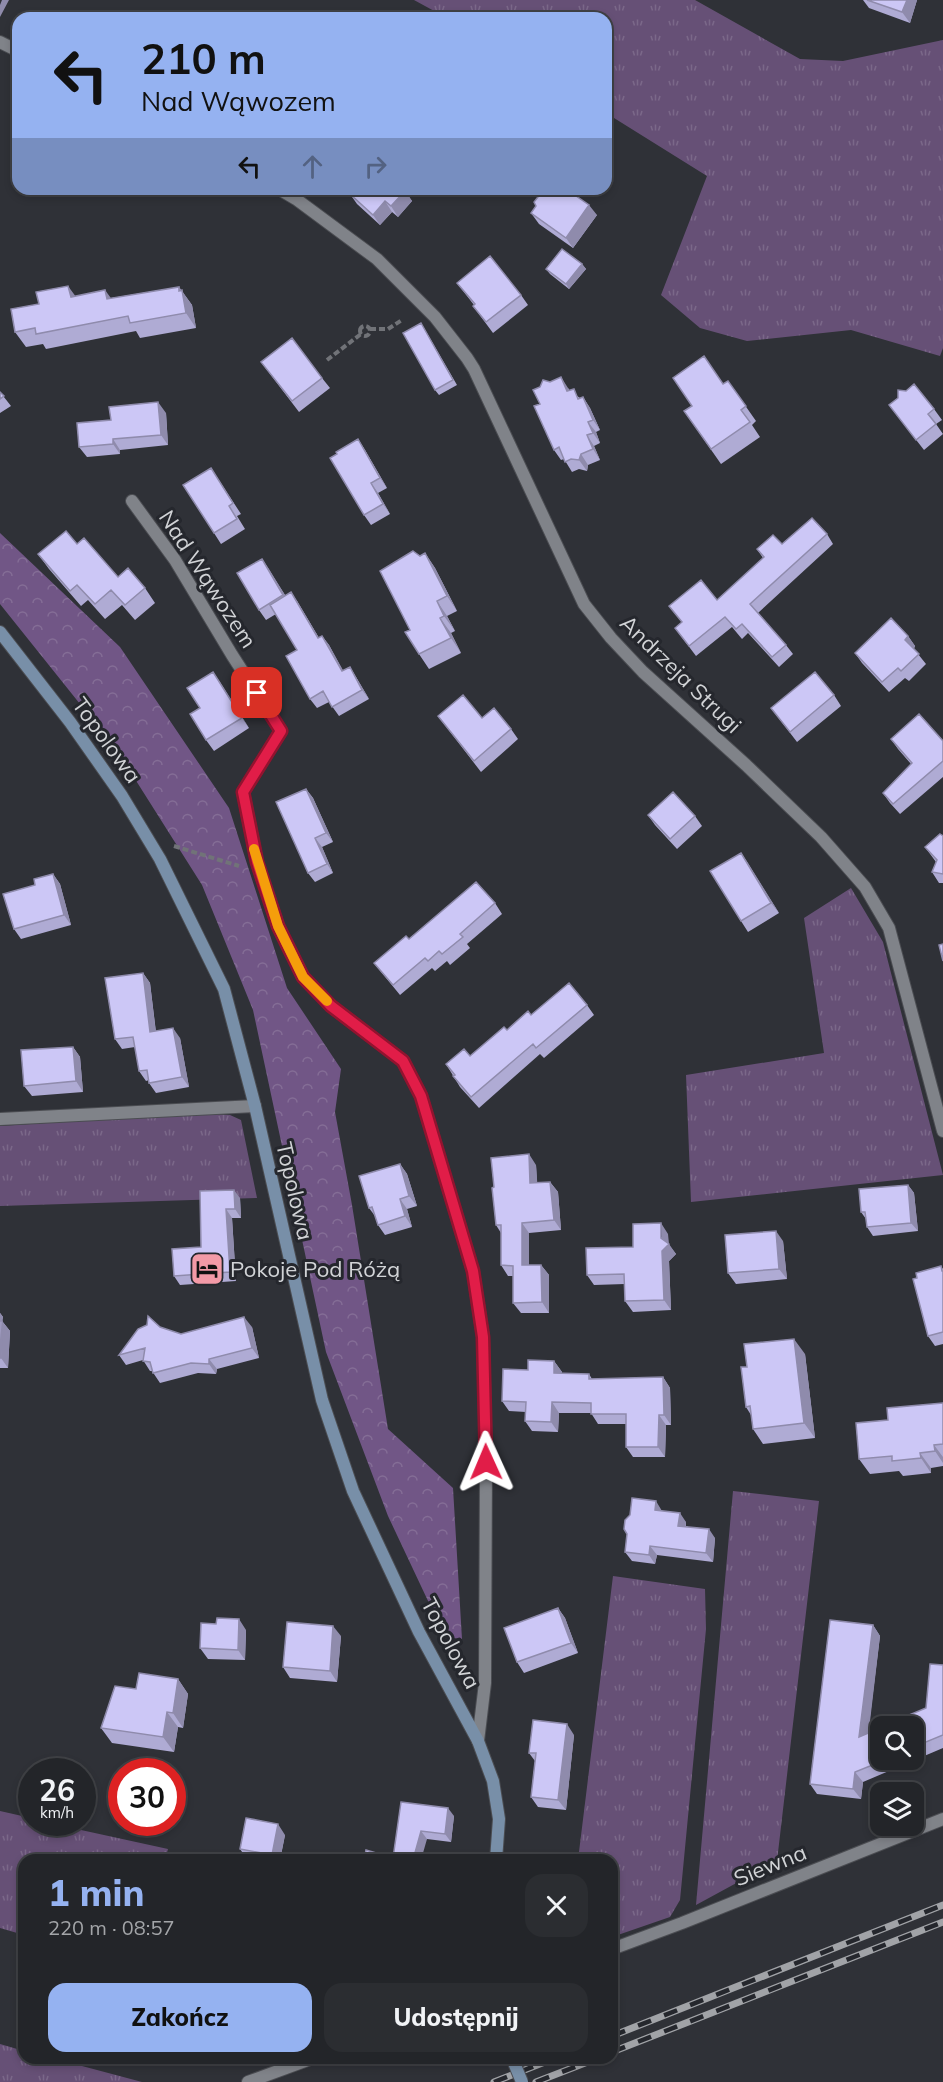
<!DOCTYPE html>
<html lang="pl">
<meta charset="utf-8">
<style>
:root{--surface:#232529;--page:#2b2d31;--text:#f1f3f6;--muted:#a3a5a8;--line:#404246;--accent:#95b2f1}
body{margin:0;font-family:Mulish,sans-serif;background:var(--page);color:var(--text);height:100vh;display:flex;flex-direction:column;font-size:22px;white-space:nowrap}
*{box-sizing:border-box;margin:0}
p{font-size:20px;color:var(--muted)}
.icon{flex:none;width:33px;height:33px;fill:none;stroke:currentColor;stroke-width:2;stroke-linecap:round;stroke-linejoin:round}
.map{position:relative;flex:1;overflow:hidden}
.side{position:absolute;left:18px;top:1854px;width:600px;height:210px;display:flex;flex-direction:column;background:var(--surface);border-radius:18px;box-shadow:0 3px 9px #0003,0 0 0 2px var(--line)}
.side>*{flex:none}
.top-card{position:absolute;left:12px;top:12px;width:600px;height:183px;border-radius:18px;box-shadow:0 3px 9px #0003,0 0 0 2px var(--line);background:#95b2f1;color:#111;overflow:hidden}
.controls{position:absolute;left:870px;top:1716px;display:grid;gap:12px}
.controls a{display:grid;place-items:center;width:54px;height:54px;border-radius:12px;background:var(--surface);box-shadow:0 3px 9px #0003,0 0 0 2px var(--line);font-size:30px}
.speed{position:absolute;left:18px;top:1758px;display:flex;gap:12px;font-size:30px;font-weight:700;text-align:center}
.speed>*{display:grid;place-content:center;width:78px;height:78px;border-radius:50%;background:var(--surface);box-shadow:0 3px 9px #0003,0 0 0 2px var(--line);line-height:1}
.speed small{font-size:15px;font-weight:400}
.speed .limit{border:9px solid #d22;background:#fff;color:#111}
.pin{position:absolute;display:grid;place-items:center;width:51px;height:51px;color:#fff;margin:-26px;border-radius:12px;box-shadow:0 3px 9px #0006}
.me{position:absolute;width:66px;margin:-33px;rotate:359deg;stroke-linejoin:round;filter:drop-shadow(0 0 4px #0008)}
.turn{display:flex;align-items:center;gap:21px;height:126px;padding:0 30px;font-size:27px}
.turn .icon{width:78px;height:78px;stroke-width:2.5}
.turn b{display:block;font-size:42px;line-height:51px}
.lanes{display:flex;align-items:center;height:57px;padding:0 30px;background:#0003;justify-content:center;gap:30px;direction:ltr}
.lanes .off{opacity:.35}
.round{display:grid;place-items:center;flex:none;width:63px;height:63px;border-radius:18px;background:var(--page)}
.overview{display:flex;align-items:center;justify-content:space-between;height:102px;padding:0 30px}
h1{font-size:36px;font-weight:800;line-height:45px;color:var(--accent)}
.action{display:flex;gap:12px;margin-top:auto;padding:12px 30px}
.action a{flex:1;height:69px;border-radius:18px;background:var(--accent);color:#111;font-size:24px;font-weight:800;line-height:69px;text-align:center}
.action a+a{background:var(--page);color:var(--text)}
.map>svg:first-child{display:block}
.grass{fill:url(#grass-tufts)}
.forest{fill:url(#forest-crowns)}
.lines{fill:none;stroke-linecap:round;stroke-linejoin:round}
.lane-casing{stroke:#4b4d52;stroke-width:14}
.street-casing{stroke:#4b4d52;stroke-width:14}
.secondary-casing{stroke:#4b4d52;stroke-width:14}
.path{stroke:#717378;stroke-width:4;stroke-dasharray:6 3;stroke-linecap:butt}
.lane{stroke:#808389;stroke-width:12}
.street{stroke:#808389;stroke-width:12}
.secondary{stroke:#788fa8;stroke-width:12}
.rail-casing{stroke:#a1a3a7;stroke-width:7}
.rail{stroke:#25272d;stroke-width:4.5;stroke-dasharray:14;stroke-linecap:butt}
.secondary-bridge-casing{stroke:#4b4d52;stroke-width:14;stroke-linecap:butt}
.secondary-bridge{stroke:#788fa8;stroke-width:12}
.wall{fill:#afabd4}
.shaded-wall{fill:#8f8bac}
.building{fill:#ccc7f6;stroke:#8f8bac;stroke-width:1.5}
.route-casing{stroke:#92132f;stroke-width:15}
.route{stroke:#e11d48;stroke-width:10}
.slow{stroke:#f59e0b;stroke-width:10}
.labels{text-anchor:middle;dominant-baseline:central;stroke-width:6;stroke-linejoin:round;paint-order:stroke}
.street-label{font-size:22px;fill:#d1d3d6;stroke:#25272d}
.poi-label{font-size:22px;fill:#d1d3d6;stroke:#25272d;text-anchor:start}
</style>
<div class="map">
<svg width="943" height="2082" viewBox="0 0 943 2082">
<defs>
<pattern id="grass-tufts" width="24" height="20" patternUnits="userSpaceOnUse" patternTransform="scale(1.5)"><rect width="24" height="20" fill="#665076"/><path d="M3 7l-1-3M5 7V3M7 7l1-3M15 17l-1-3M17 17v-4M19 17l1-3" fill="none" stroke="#7b6889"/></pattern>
<pattern id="forest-crowns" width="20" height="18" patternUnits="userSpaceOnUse" patternTransform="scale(1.5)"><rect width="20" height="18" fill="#715686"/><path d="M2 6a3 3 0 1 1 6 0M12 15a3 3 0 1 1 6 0" fill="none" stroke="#846d96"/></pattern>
</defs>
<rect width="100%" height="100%" fill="#2f3137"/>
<!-- grass -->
<path class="grass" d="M414 0H695L800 59 843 61 943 40V348L940 356 851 330 747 341 700 328 661 295 707 176 606 113V18H447Z
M851 888 883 942 943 1175 691 1202 686 1075 824 1053 804 918Z
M198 1113 230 1115 241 1120 257 1198 0 1206V1126Z
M733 1491 819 1501 777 1861 696 1905Z
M613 1576 705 1589 706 1629 680 1900 670 1917 612 1937V1860H578Z
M0 1811 31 1818 32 1822 49 1823 168 1849 165 1860H24V1935L0 1928Z
M0 2044 24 2051V2058H52L142 2082H0Z"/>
<!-- forest -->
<path class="forest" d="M0 533 120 647 229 808 287 988 341 1069 335 1112 352 1205 388 1429 453 1488 462 1639 445 1637 388 1516 326 1352 253 1010 202 885 116 749 0 604Z"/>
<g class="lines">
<!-- lane casing -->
<g class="lane-casing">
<path id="lane" d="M0 1119 255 1106"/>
</g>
<!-- street casing -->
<g class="street-casing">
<path id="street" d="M0 42 18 51
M279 189 296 199 377 259 435 317 467 358 474 369 584 604 611 638 643 672 746 765 821 837 865 887 889 928 943 1131
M132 501 175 560 232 655 281 731 243 792 257 862 278 926 303 977 331 1006 403 1061 421 1096 473 1271 483 1337 486 1462 485 1683 478 1741
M612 1949 682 1923 943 1819
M248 2082 313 2058"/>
</g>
<!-- secondary casing -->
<g class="secondary-casing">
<path id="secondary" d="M0 632 70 722 122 796 160 859 224 989 255 1106 322 1400 353 1491 419 1632 478 1741 493 1781 499 1819 496 1860"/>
</g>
<!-- path -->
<path class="path" d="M360 331a5 5 0 1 1 10 0a5 5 0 1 1-10 0Z
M370 329H388L402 320
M327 360 361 334
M174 846 239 866"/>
<!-- lane -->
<use href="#lane" class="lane"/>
<!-- street -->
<use href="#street" class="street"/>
<!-- secondary -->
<use href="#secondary" class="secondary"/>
<!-- rail casing -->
<g class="rail-casing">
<path id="rail" d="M612 2036 943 1905
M612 2052 943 1922
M494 2082 555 2058
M536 2082 598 2058"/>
</g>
<!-- rail -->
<use href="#rail" class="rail"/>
<!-- secondary-bridge casing -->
<g class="secondary-bridge-casing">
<path id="secondary-bridge" d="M512 2058 522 2082"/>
</g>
<!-- secondary-bridge -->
<use href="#secondary-bridge" class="secondary-bridge"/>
</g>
<!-- wall -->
<path class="wall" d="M863 0H917L910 23 869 8Z
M405 191 412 201 398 217 392 212 380 225 357 204 350 194Z
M536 206 597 215 573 248 539 224 531 213Z
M582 264 586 269 569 289 550 274 546 269Z
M457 283 521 295 528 305 493 333 473 306 474 305Z
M179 287 192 305 196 328 140 338 136 331 46 349 43 344 26 347 15 332 76 296 111 298Z
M424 328 457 385 439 395 435 390Z
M261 362 322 378 330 388 299 412Z
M728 381 756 421 752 425 760 437 721 464 684 411Z
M568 388 570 391 580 398 583 397 590 408 600 430 596 432 600 443 594 446 600 460 588 465 587 471 579 469 572 472 564 459 561 460 554 450Z
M0 392 11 406 0 413Z
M898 398 934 409 942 420 936 424 943 434 924 450 889 405Z
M166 413 168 445 120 450V454L87 457 79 447 111 420Z
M358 439 365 450 387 488 378 493 390 514 371 525 364 515 337 454Z
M211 468 241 514 237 516 245 529 221 544 214 533Z
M827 534 833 544 758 613 786 645 793 654 779 667 748 633 742 639 732 627 696 656 675 628 682 622 669 606 717 600 763 558 757 549Z
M77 544 118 577 145 588 155 603 135 620 122 605 105 619 88 600 81 606 49 569 38 554Z
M425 553 435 568 457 611 447 616 455 631 451 633 461 653 429 669 419 654 410 630 420 556Z
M262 559 285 595 297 601 319 638 322 636 329 645 343 671 350 667 356 677 369 699 339 716 329 702 317 708 310 699 297 650 276 614 266 620 259 610Z
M908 636 915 646 914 649 926 664 909 681 905 678 889 692 862 663 855 653Z
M213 672 249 728 214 751 206 740 200 708Z
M834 695 841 706 797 742 771 708Z
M438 716 482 718 511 729 518 739 481 772Z
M891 739 943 741V777L900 814 890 803 883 793 911 764 898 749Z
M306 789 313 798 333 842 322 847 333 873 315 882 308 873Z
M648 815 695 816 702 826 677 849 655 825Z
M943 836V883H939L932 872 936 862 925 847Z
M741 853 779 913 748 932 741 921Z
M53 874 60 884 71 925 21 939 14 929 35 885Z
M495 903 502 914 467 944 470 948 450 965 447 961 435 971 432 968 400 995 382 973 374 963 409 939Z
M143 973 150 983 156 1032 180 1038 189 1087 156 1093 149 1083V1080L146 1081 139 1071 135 1047 122 1049 115 1039Z
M587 1005 594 1015 544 1058 540 1054 479 1108 460 1087 446 1064 470 1056 507 1030 531 1015Z
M73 1047 80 1057 83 1092 32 1096 24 1086Z
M400 1164 407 1174 417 1206 407 1209 412 1227 385 1235 378 1225 375 1216 369 1208Z
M536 1165 537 1183 550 1182 558 1192 561 1230 529 1233V1265H541L549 1275V1313H521L513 1303V1276H508L501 1265V1233L496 1225 494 1187Z
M908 1185 914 1193 918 1231 873 1236 867 1227 866 1219 861 1212Z
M200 1191 240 1198 241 1218H232L236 1281 180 1285 174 1276 201 1247Z
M668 1234V1244L676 1254 669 1261 671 1310 633 1312 625 1301V1284L594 1285 587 1275Z
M783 1241 787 1279 736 1284 728 1273Z
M941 1266 943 1269V1344L935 1346 928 1336 917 1278Z
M0 1313 3 1317 2 1321 10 1331 8 1368H0Z
M160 1327 181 1334 252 1327 259 1358 217 1369 216 1374 198 1373 160 1383 152 1371H150L143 1360 126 1365 119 1355Z
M805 1354 815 1438 763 1444 753 1429 751 1415 746 1407 747 1367Z
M554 1361 562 1372 561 1373 589 1374 592 1379 663 1377 670 1388 671 1425H666L665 1457H633L626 1447V1424H598L591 1413H559L558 1432 532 1431 525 1421 526 1412 509 1411 502 1401 528 1370Z
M943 1403V1466L931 1468V1473L903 1476 899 1471 870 1474 859 1459 888 1420Z
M662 1511 686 1522V1526L715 1538 713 1562 657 1555 655 1564 632 1561 625 1552Z
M558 1608 565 1618 578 1653 524 1673 517 1662Z
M873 1625 880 1636 868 1733 880 1760H914V1726L926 1708 943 1665V1748L863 1782 861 1799 817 1794 810 1784Z
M246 1630 245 1660 208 1659 200 1648Z
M341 1636 337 1682 290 1678 283 1667Z
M178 1679 188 1694 183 1728 178 1727 174 1752 112 1743 101 1728 136 1689Z
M574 1735 566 1810 538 1807 531 1797 535 1761 529 1753Z
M401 1802 454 1816 451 1842 427 1839 393 1858Z
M285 1835 280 1860 247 1859 240 1849Z"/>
<!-- shaded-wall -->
<path class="shaded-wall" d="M2 0H9L0 17V5Z
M907 0H917L910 23 902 12Z
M405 191 412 201 398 217 391 206Z
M385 201 392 212 380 225 373 215Z
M589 205 597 215 573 248 566 238Z
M582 264 586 269 569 289 566 284Z
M68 286 79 301 71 297Z
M179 287 192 305 196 328 186 313Z
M105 290 116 305 107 299Z
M561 377 568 388 575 402 567 391Z
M583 397 590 408 600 430 593 420Z
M158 402 166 413 168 445 161 435Z
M588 422 596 432 600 443 593 433Z
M587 435 594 446 600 460 593 449Z
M113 439 120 450V454L113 444Z
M358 439 365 450 387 488 380 478Z
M581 454 588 465 587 471 579 460Z
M371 483 378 493 390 514 383 504Z
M425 553 435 568 457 611 447 596Z
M262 559 269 569 291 605 283 595Z
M291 592 297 601 325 648 318 638Z
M437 601 447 616 455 631 444 616Z
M440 618 451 633 461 653 451 638Z
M322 636 329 645 349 681 342 671Z
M908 636 915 646 912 650 905 640Z
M350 667 356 677 369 699 362 690Z
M213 672 220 682 249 728 242 718Z
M306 789 313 798 333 842 326 833Z
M315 838 322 847 333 873 327 864Z
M741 853 748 863 779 913 771 903Z
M53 874 60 884 71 925 64 915Z
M143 973 150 983 157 1042 150 1032Z
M173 1028 180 1038 189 1087 182 1077Z
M73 1047 80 1057 83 1092 76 1081Z
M529 1154 536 1165 538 1193 530 1183Z
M400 1164 407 1174 417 1206 409 1196Z
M550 1182 558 1192 561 1230 554 1220Z
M908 1185 914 1193 918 1231 911 1223Z
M234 1190 240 1198 241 1218 235 1209Z
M400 1199 407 1209 412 1227 405 1216Z
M226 1209 232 1218 236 1281 230 1272Z
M522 1223 529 1233V1275L522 1265Z
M661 1223 668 1234 669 1244 676 1254 669 1261 671 1310 664 1300Z
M776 1231 783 1241 787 1279 779 1269Z
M541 1265 549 1275V1313L542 1302Z
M0 1313 3 1317 1 1330 0 1329Z
M244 1317 252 1327 259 1358 252 1348Z
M2 1321 10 1331 8 1368 1 1358Z
M794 1339 805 1354 815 1438 804 1423Z
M209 1359 217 1369 216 1374 209 1364Z
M554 1361 562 1372 561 1383 554 1373Z
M663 1377 670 1388 671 1425 664 1415Z
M552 1402 559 1413 558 1432 551 1422Z
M659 1415 666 1425 665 1457 658 1447Z
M934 1445 943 1457V1463L935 1451Z
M920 1453 931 1468V1473L921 1458Z
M656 1501 662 1511 655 1510Z
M680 1513 686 1522 685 1535 678 1526Z
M709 1529 715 1538 713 1562 706 1553Z
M650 1546 657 1555 655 1564 649 1555Z
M558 1608 565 1618 578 1653 571 1643Z
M239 1619 246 1630 245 1660 238 1650Z
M873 1625 880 1636 867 1747 859 1737Z
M333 1626 341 1636 337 1682 330 1671Z
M178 1679 188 1694 183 1728 173 1713Z
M167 1712 178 1727 174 1752 163 1737Z
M567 1724 574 1735 566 1810 558 1800Z
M855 1772 863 1782 861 1799 853 1789Z
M448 1808 454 1816 451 1842 445 1834Z
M278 1824 285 1835 280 1860H275L272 1855Z
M421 1831 427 1839 421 1860H413Z"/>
<!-- building -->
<path class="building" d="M867 0H907L902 12Z
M354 189H402L405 191 391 206 385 201 373 215 350 194Z
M560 189H566L589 205 566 238 531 213 536 206 534 202 541 193H557Z
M562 249 582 264 566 284 546 269Z
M490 256 521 295 486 322 473 306 475 304 457 283Z
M68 286 71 297 105 290 107 299 179 287V291L182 290 186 313 130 323 128 316 36 334 35 328 15 332 11 309 39 304 36 292Z
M421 323 453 380 435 390 403 333Z
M292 338 322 378 292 401 261 362Z
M704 356 723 384 728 381 746 406 741 410 750 422 711 449 684 411 692 406 673 378Z
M561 377 567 391 574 389 578 399 583 397 593 420 588 422 593 433 587 435 593 449 581 454 579 460 571 459 565 462 559 447 554 450 534 406 540 404 533 390 540 387 543 380 550 382Z
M914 384 934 409 928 414 936 424 916 440 889 405 898 398V390L906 391Z
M0 392 4 396 0 399Z
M158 402 161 435 113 439V444L79 447 77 423 111 420 109 407Z
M358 439 380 478 371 483 383 504 364 515 330 458 337 454 336 452Z
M211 468 233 503 229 506 237 519 214 533 183 485Z
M812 518 827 534 750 604 786 645 772 657 742 624 736 629 725 617 689 646 675 628 682 622 669 606 701 580 717 600 764 557 757 549 773 535 782 544Z
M66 531 77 544 84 538 118 577 128 568 145 588 125 605 111 590 95 604 77 585 70 591 38 554Z
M413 551 420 556 425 553 447 596 437 601 444 616 440 618 451 638 419 654 405 632 410 630 380 571Z
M262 559 283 595 259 610 237 573Z
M291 592 318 638 322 636 342 671 350 667 362 690 332 707 323 691 310 699 286 656 297 650 270 605Z
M891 618 908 636 905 640 919 654 901 671 898 668 882 682 855 653Z
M213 672 242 718 206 740 190 714 200 708 187 688Z
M815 672 834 695 790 732 771 708Z
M463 695 482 718 494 708 511 729 474 761 438 716Z
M919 714 943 741V761L893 804 883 793 912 763 891 739Z
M306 789 326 833 315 838 327 864 308 873 276 802Z
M673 792 695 816 670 839 648 815Z
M940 834 943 836V874L932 872 937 860 925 847Z
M741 853 771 903 741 921 710 871Z
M53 874 64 915 14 929 3 894 35 885 34 879Z
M476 882 495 903 460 934 463 937 442 954 439 951 428 961 425 958 393 985 374 963 406 936 409 939Z
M943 944V961L939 945Z
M143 973 150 1032 173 1028 182 1077 149 1083 147 1070 139 1071 133 1037 115 1039 105 978Z
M569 983 587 1005 536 1048 533 1044 471 1097 453 1076 455 1075 446 1064 464 1049 470 1056 504 1027 507 1030 528 1011 531 1015Z
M73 1047 76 1081 24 1086 21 1050Z
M529 1154 530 1183 550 1182 554 1220 522 1223V1265H541L542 1302 513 1303V1266L501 1265V1225H496L492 1188 494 1187 491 1158Z
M400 1164 409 1196 400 1199 405 1216 378 1225 372 1207 369 1208 359 1176Z
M908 1185 911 1223 867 1227 865 1212H861L859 1189Z
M234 1190 235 1209H226L230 1272 174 1276 172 1249 201 1247 200 1191Z
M661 1223V1238L669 1244 662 1251 664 1300 625 1301 624 1274 587 1275 586 1248 633 1247V1224Z
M776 1231 779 1269 728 1273 725 1235Z
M941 1266 942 1271H943V1332L928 1336 913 1279 917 1278 916 1273Z
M148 1316 160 1327 181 1334 244 1317 252 1348 209 1359V1364L191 1363 153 1373 150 1362 143 1361 145 1348 119 1355 138 1329 147 1325Z
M0 1321H2L1 1358H0Z
M794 1339 804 1423 753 1429 750 1406 746 1407 741 1367H747L744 1344Z
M528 1360 554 1361V1373L589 1374V1379L663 1377 664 1415H659L658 1447H626V1414H591V1403L552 1402 551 1422 525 1421 526 1402 502 1401 503 1369 528 1370Z
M943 1403V1444L934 1445 935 1451 920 1453 921 1458 892 1461V1456L859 1459 856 1423 888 1420 887 1408Z
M632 1498 656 1501 655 1510 680 1513 678 1526 709 1529 706 1553 650 1546 649 1555 625 1552 627 1534 624 1529 625 1520 630 1515Z
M558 1608 571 1643 517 1662 504 1628Z
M217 1618 239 1619 238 1650 200 1648 201 1623 216 1624Z
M830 1620 873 1625 859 1737 880 1728V1760H885L855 1772 853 1789 810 1784Z
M287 1622 333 1626 330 1671 283 1667Z
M930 1664 943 1665V1735L914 1747V1726H883L926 1708Z
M139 1673 178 1679 173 1713 167 1712 163 1737 101 1728 115 1686 136 1689Z
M533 1720 567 1724 558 1800 531 1797 536 1753H529Z
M401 1802 448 1808 445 1834 421 1831 413 1860H364L366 1850 393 1858Z
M246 1818 278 1824 272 1855 240 1849Z"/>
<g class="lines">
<!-- route casing -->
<g class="route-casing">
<path id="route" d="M257 693 281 731 243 792 257 862 278 926 303 977 331 1006 403 1061 421 1096 473 1271 483 1337 486 1462"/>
</g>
<!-- route -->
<use href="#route" class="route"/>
<!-- slow -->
<path class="slow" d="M254 849 278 926 303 977 327 1001"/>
</g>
<!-- icons -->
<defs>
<g id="hotel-square" transform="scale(1.725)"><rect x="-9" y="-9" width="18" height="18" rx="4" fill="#f39aa7" stroke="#25272d"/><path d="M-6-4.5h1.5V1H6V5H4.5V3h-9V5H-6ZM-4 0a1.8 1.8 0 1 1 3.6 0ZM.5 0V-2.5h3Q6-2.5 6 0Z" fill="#111"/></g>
</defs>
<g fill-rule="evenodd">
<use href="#hotel-square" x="207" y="1269"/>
</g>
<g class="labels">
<!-- street labels -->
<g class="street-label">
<text transform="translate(208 579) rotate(57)">Nad Wąwozem</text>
<text transform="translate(681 674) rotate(44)">Andrzeja Strugi</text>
<text transform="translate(107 740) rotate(54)">Topolowa</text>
<text transform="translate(295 1191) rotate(77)">Topolowa</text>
<text transform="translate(451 1643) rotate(62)">Topolowa</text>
<text transform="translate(770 1865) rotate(-22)">Siewna</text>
</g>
<!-- poi labels -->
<g class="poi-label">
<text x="230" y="1269">Pokoje Pod Różą</text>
</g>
</g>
</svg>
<div class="controls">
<a><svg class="icon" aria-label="search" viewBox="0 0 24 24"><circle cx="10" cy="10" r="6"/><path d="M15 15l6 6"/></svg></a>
<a><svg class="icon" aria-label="layers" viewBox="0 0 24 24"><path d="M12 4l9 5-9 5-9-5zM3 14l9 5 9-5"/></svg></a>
</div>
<div class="speed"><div>26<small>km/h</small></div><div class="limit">30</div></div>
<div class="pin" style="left:257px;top:693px;background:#d93025"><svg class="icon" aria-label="arrive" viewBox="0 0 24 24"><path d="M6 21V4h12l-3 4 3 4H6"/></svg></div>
<svg class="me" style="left:486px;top:1462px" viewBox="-20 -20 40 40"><path d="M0-17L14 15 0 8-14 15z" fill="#e11d48" stroke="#fff" stroke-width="4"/></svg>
<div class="top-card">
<div class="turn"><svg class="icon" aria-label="left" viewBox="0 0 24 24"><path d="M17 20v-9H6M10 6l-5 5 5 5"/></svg><div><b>210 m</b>Nad Wąwozem</div></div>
<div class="lanes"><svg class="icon" aria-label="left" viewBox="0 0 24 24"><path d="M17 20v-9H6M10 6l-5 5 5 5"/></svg><svg class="icon off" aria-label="ahead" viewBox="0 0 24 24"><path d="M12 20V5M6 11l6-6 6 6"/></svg><svg class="icon off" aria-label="right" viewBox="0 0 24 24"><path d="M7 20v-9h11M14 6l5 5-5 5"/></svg></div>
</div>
<section class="side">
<div class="overview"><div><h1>1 min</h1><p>220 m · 08:57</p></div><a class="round"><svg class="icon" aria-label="close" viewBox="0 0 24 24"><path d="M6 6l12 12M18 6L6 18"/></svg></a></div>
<div class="action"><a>Zakończ</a><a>Udostępnij</a></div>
</section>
</div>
